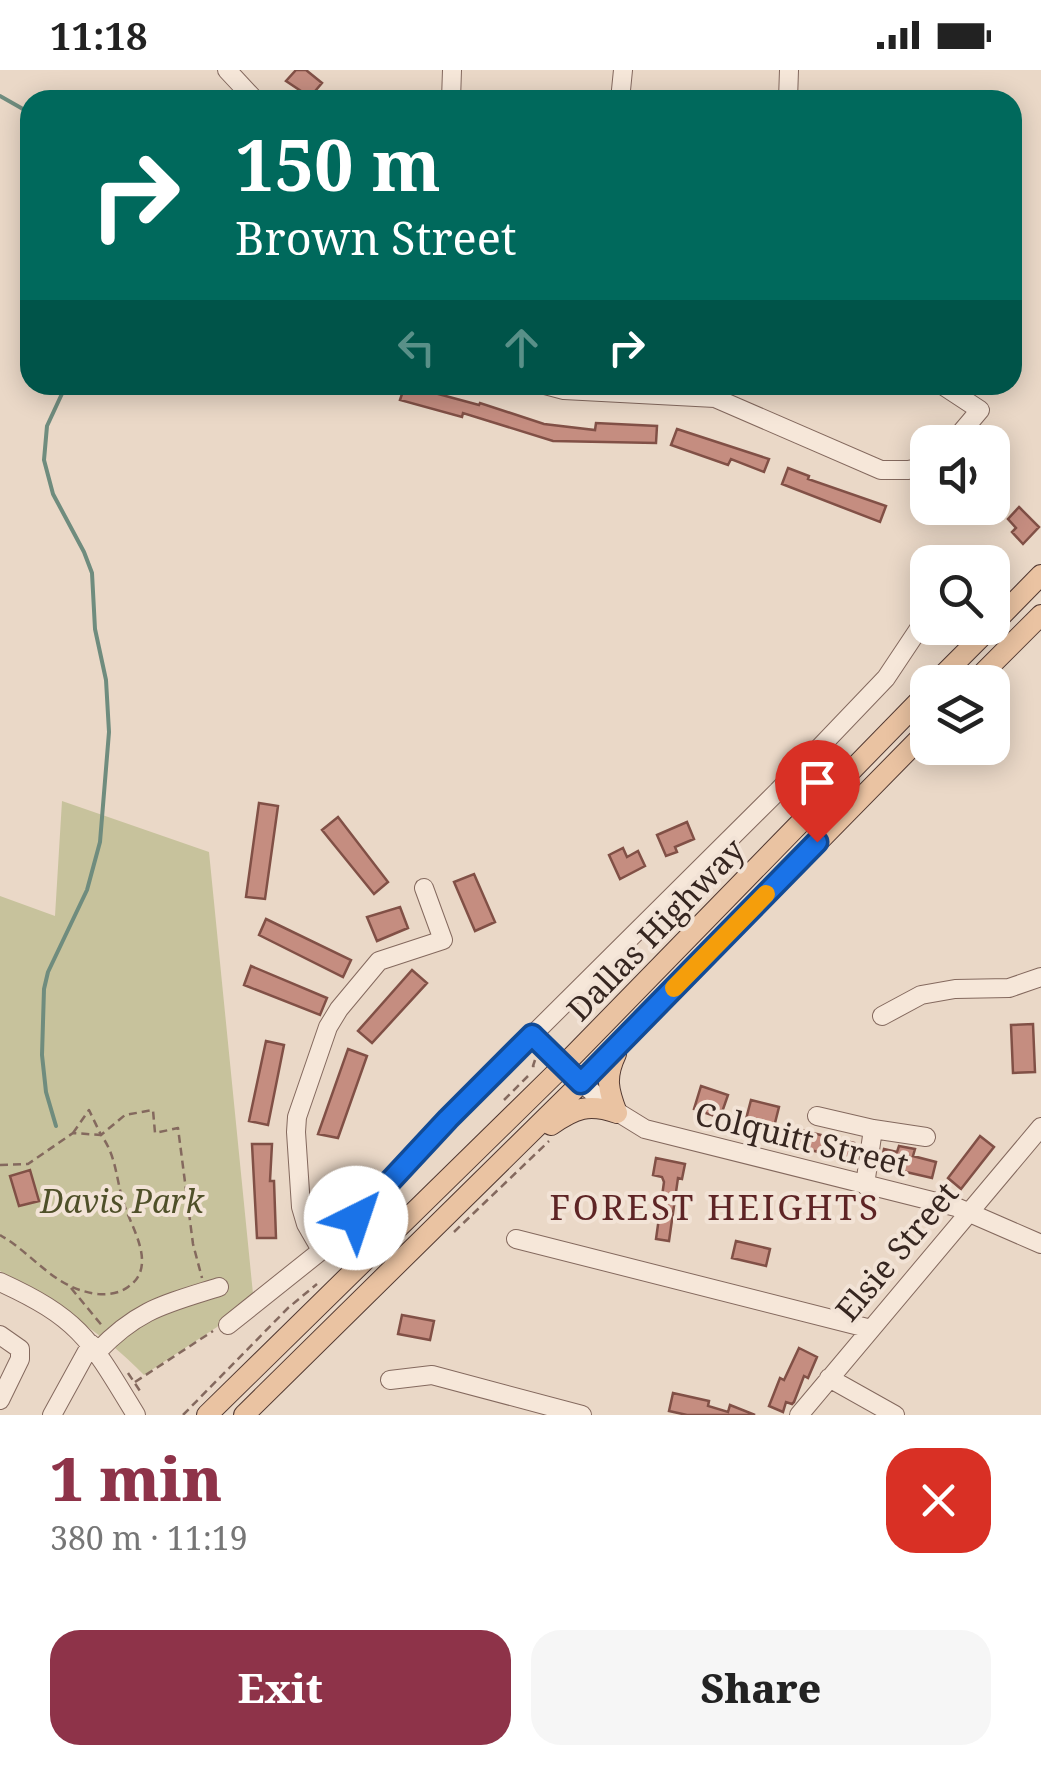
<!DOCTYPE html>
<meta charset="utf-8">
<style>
:root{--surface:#fff;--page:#f6f6f6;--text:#222;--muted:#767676;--accent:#8e3349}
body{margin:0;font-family:"Noto Serif",serif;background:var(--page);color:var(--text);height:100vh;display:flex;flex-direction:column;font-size:38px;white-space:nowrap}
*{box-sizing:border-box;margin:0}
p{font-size:32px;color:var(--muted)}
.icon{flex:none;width:55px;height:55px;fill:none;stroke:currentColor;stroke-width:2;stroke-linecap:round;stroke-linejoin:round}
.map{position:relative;height:1345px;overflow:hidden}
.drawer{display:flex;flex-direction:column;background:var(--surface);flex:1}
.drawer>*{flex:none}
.banner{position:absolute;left:20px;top:20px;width:1002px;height:305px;border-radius:30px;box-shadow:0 5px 25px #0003;background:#00695c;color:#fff;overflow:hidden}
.fabs{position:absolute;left:910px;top:355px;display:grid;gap:20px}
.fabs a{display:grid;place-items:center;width:100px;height:100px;border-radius:20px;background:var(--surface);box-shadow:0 5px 25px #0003;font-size:50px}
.pin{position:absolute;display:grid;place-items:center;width:85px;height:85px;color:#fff;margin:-102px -42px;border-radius:50% 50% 50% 0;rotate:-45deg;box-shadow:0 0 10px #0007}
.pin .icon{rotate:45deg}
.me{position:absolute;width:110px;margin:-55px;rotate:41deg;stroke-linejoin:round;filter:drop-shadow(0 0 8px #0008)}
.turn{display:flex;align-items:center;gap:35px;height:210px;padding:0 50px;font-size:45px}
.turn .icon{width:130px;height:130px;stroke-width:2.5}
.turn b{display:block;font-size:70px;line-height:85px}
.lanes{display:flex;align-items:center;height:95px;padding:0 50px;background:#0003;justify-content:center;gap:50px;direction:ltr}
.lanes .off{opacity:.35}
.round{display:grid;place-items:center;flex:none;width:105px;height:105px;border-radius:30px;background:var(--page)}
.headline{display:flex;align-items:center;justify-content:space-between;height:170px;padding:0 50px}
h1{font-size:60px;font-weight:800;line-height:75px;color:var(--accent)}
.cta{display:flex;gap:20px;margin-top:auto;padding:20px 50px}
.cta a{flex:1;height:115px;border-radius:30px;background:var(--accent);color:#fff;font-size:40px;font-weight:800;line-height:115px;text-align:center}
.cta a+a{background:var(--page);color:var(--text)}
.status{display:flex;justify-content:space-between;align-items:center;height:70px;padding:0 50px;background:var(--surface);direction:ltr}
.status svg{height:28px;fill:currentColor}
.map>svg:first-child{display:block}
.green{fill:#c7c29c}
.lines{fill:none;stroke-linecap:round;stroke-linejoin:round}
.stream{stroke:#6f8c7e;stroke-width:4}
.building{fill:#c58d80;stroke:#815046;stroke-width:2.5}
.minor-casing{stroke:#84695e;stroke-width:20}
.major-casing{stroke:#523932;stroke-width:22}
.path{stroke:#84695e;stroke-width:2.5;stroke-dasharray:8 5;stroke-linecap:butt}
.minor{stroke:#f6e7d9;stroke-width:18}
.major{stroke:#eac3a2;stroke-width:20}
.route-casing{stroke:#114b97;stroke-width:25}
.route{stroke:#1a73e8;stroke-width:18}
.slow{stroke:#f59e0b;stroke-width:18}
.labels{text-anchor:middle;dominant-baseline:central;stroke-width:8;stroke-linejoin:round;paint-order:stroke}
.street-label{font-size:32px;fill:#362620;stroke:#f2e3d6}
.park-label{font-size:32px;font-style:italic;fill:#4f5029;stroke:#f2e3d6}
.neighbourhood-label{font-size:35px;letter-spacing:2.5px;fill:#5e2425;stroke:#f2e3d6}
</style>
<div class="status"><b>11:18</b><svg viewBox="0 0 49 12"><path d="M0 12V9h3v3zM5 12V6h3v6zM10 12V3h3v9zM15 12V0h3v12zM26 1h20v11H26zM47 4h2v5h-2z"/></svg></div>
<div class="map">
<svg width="1041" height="1345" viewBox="0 0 1041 1345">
<rect width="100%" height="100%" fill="#ead8c7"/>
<!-- green -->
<path class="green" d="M62 731 209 782 253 1224 217 1257 144 1305C102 1261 51 1232 0 1201V826L55 846Z"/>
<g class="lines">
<!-- stream -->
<path class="stream" d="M0 26 30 43
M56 1056 46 1022 42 985 44 919 48 902 87 820 100 772 109 662 106 610 95 559 92 503 84 482 53 424 44 390 47 356 66 315"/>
</g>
<!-- building -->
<path class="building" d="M296 0H306L322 13 310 27 286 11Z
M405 315 479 335 480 333 544 354 595 360 596 353 657 356 656 373 553 371 463 343 462 347 400 330Z
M677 359 769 389 764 402 731 389 728 395 671 375Z
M788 398 809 406 808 409 886 436 880 452 782 414Z
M1019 437 1039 457 1023 474 1012 462 1016 458 1008 449Z
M259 733 278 736 265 829 246 827Z
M338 747 388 812 374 824 322 760Z
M687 752 694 769 675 777 677 782 666 786 657 765Z
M623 778 627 787 638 781 645 796 620 809 609 785Z
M474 804 495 852 475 861 454 812Z
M400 837 408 858 377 871 367 847Z
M266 849 351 890 343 907 259 865Z
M251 896 327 928 320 945 244 915Z
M412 900 427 913 372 973 358 961Z
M1033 954 1035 1002 1013 1003 1011 955Z
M266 971 284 975 268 1055 249 1051Z
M348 979 367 986 338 1068 318 1064Z
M701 1016 728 1025 720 1048 694 1039Z
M751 1030 779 1037 773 1061 745 1053Z
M796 1059 854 1073 850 1089 792 1076Z
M980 1066 994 1077 961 1119 948 1108Z
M252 1074H272L270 1111H274L276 1168H257Z
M899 1076 915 1079 913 1086 936 1092 932 1108 880 1096 884 1079 897 1082Z
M656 1088 685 1094 682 1109 678 1108 669 1171 656 1169 664 1112 662 1107 653 1105Z
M30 1100 39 1131 19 1136 10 1106Z
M736 1171 770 1179 766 1196 732 1188Z
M402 1245 434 1251 430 1270 398 1264Z
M799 1278 817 1287 808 1308 804 1306 794 1332 792 1334 786 1332 783 1342 769 1336 780 1308 784 1310Z
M673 1323 709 1331 708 1336 728 1342 730 1335 755 1345H687L669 1341Z"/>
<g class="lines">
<!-- minor casing -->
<g class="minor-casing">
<path id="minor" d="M227 0 255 30
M451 30 452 0
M620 30 623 0
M788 30 789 0
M545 315 564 320 715 328 881 400H908L928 396
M942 315 980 340 953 372
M882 946 921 925 955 919 1009 918 1041 907
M532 965 606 1035 645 1059 956 1137 1041 1174
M817 1046 873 1059 865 1115
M873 1059 926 1067
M516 1169 871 1259
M321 1180 306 1154 301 1137 296 1062 297 1047 328 957 339 939 379 891 443 870 424 818
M0 1212C81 1249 91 1271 136 1345
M228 1255 347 1160 448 1049 778 721 886 608 928 545
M0 1265 20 1279V1289L0 1330
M97 1282C138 1239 165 1234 219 1217
M829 1308 895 1345
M390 1310 432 1305 582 1345
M52 1345 91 1274
M799 1345 1041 1057"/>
</g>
<!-- major casing -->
<g class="major-casing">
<path id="major" d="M992 555 1041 505
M936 612 990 558
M974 612 1041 545
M616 984C605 1007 608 1020 617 1043
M551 1055C575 1038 589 1033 617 1043
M207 1345 564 995 928 622
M244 1345 581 1013 928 660"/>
</g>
<!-- path -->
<path class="path" d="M535 990 533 996H538
M504 1030 528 1006
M73 1063 89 1040 101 1065 125 1045 153 1040 155 1063 178 1058 193 1174 202 1208
M0 1095 28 1094 73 1063 101 1065C116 1085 116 1108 123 1131 130 1156 159 1196 128 1217 120 1223 109 1225 98 1224 54 1219 35 1185 0 1165
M454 1162 549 1071
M71 1218 104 1258
M128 1303 140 1321
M135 1312 213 1261
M183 1345 288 1238 317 1214"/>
<!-- minor -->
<use href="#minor" class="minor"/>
<!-- major -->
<use href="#major" class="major"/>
</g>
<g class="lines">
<!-- route casing -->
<g class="route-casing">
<path id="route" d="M356 1148 448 1049 532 965 581 1013 817 772"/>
</g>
<!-- route -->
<use href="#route" class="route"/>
<!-- slow -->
<path class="slow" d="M674 918 766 824"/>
</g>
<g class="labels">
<!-- street labels -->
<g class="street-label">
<text transform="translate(655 859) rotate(-46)">Dallas Highway</text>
<text transform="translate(802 1068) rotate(14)">Colquitt Street</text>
<text transform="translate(896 1181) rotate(-50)">Elsie Street</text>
</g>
<!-- park labels -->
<g class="park-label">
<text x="122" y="1130">Davis Park</text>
</g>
<!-- neighbourhood labels -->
<g class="neighbourhood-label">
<text x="715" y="1136">FOREST HEIGHTS</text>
</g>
</g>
</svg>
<div class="fabs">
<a><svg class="icon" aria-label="sound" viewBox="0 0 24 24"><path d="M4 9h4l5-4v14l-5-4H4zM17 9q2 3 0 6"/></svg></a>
<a><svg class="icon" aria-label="search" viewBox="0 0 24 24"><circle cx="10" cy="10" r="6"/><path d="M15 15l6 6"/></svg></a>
<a><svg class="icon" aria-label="layers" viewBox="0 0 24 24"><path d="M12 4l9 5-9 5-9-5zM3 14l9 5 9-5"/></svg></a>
</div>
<div class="pin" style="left:817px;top:772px;background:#d93025"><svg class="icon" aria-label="arrive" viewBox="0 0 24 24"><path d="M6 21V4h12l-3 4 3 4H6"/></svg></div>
<svg class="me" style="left:356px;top:1148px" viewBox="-20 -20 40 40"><circle r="19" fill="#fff"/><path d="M0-13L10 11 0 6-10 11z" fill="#1a73e8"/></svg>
<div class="banner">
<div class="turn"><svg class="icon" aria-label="right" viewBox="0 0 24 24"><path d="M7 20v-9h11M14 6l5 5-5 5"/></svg><div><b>150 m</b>Brown Street</div></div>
<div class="lanes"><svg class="icon off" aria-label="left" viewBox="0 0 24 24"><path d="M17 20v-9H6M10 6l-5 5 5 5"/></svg><svg class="icon off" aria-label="ahead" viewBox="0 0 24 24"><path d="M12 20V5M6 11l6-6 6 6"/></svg><svg class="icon" aria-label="right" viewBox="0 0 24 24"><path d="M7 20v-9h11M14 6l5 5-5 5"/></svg></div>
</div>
</div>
<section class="drawer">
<div class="headline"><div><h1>1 min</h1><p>380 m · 11:19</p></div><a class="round" style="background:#d93025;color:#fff"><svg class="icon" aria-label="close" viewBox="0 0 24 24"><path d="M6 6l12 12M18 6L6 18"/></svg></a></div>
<div class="cta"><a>Exit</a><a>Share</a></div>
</section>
